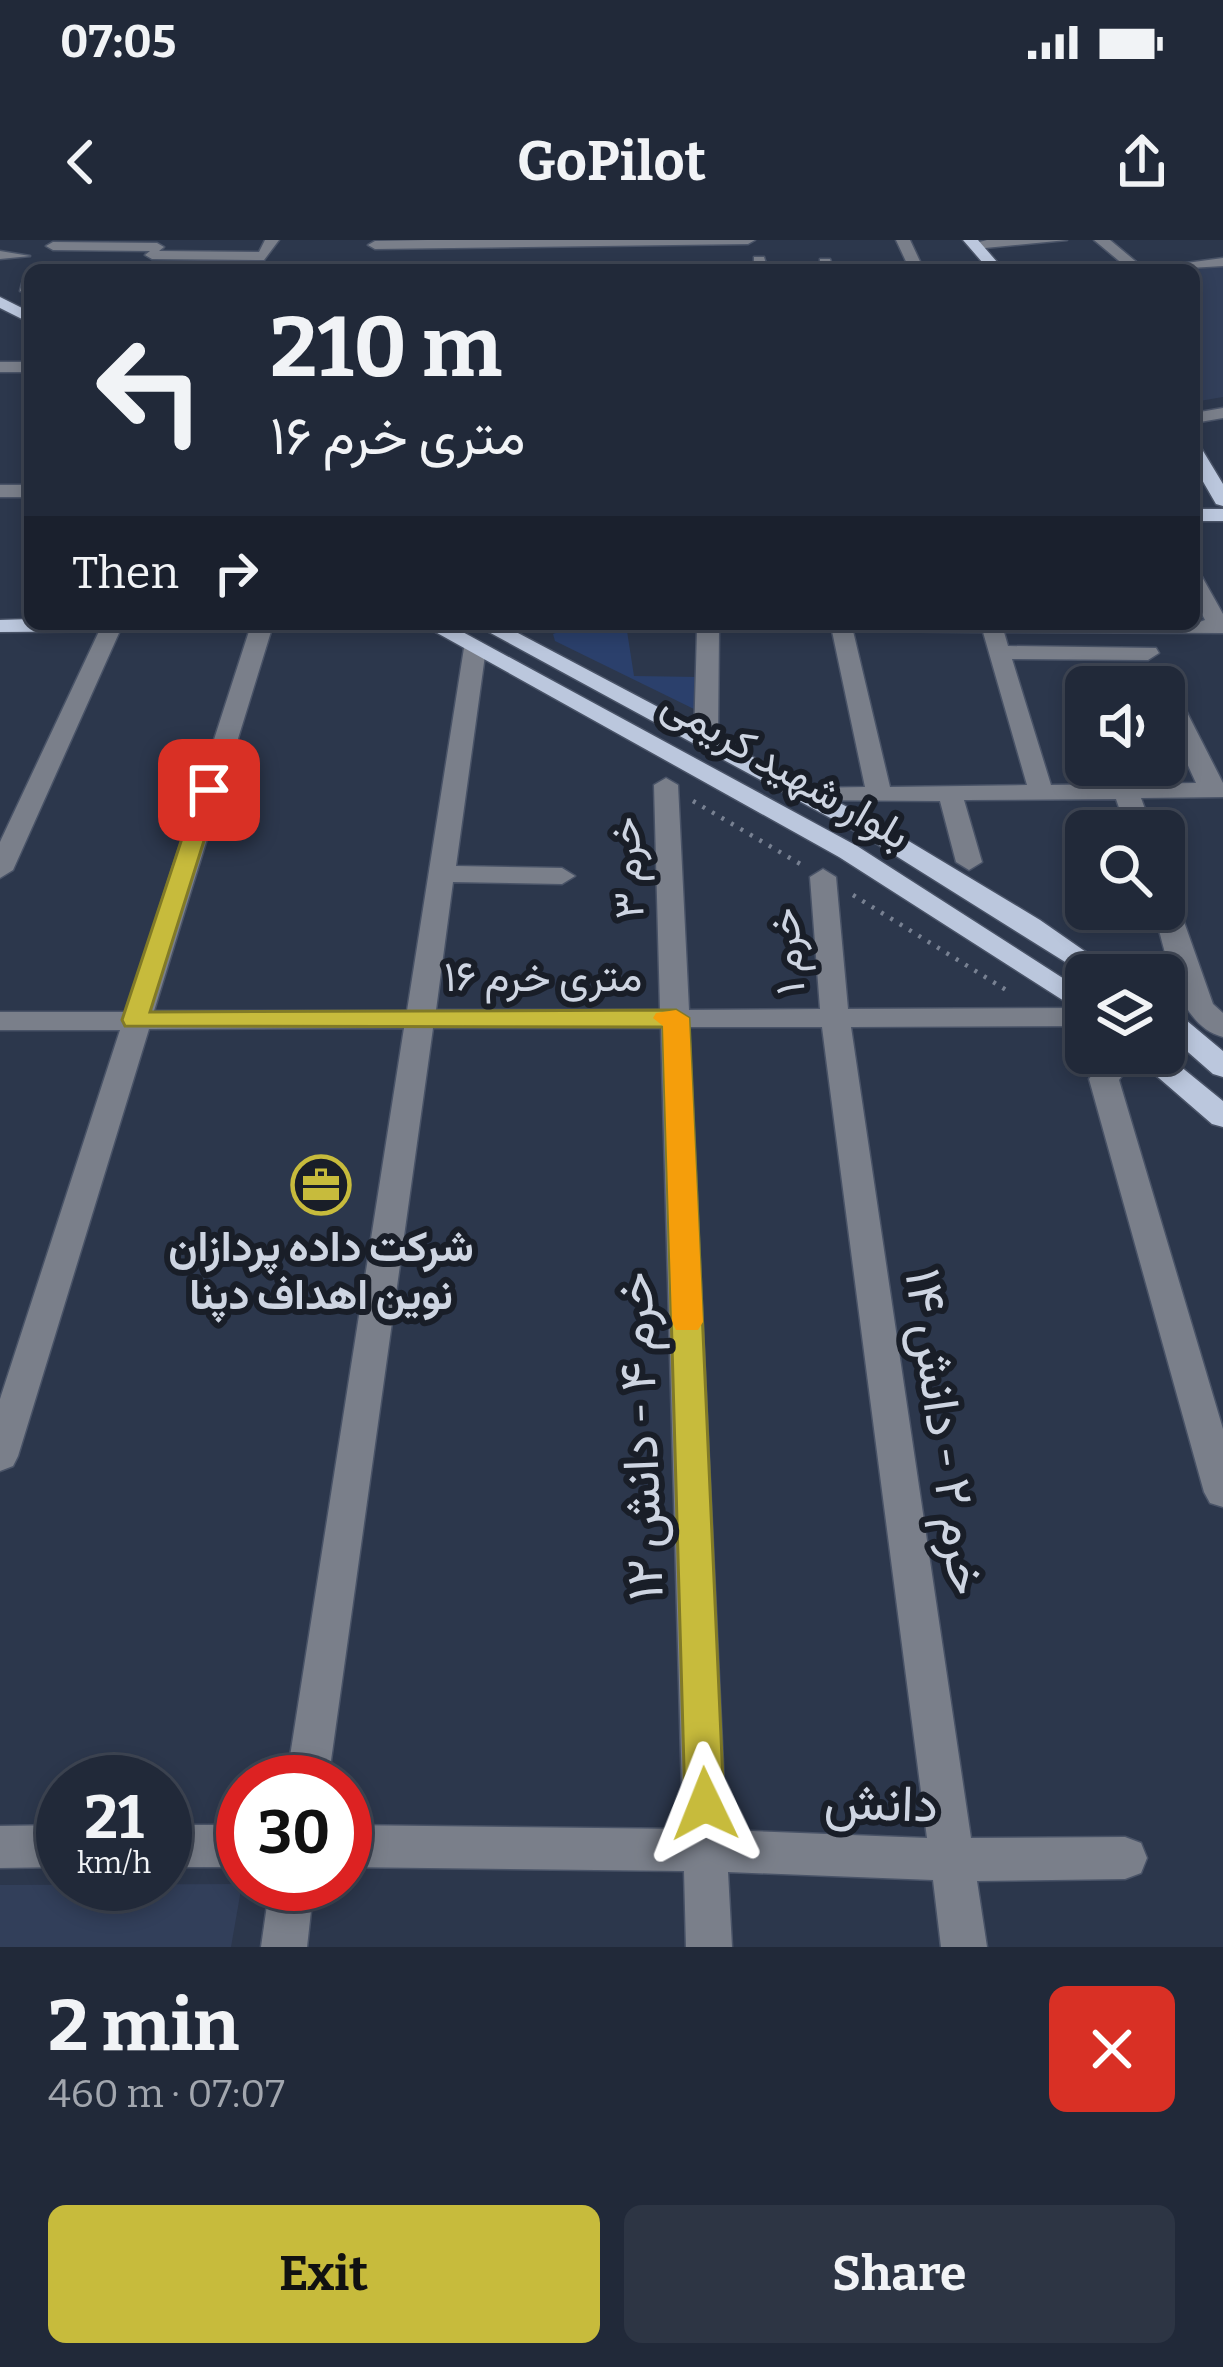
<!DOCTYPE html>
<meta charset="utf-8">
<style>
:root{--surface:#212939;--page:#2d3544;--text:#f1f3f6;--muted:#a2a6ae;--line:#3e4553;--accent:#c7bb3c}
body{margin:0;font-family:Bitter,Vazirmatn,serif;background:var(--page);color:var(--text);height:100vh;display:flex;flex-direction:column;font-size:45px;white-space:nowrap}
*{box-sizing:border-box;margin:0}
p{font-size:39px;color:var(--muted)}
.icon{flex:none;width:66px;height:66px;fill:none;stroke:currentColor;stroke-width:2;stroke-linecap:round;stroke-linejoin:round}
.map{position:relative;height:1707px;overflow:hidden}
.details{display:flex;flex-direction:column;background:var(--surface);flex:1}
.details>*{flex:none}
.hud{position:absolute;left:24px;top:24px;width:1176px;height:366px;border-radius:18px;box-shadow:0 6px 18px #0003,0 0 0 3px var(--line);background:#212939;color:var(--text);overflow:hidden}
.fabs{position:absolute;left:1065px;top:426px;display:grid;gap:24px}
.fabs a{display:grid;place-items:center;width:120px;height:120px;border-radius:18px;background:var(--surface);box-shadow:0 6px 18px #0003,0 0 0 3px var(--line);font-size:60px}
.speed{position:absolute;left:36px;top:1515px;display:flex;gap:24px;font-size:60px;font-weight:700;text-align:center}
.speed>*{display:grid;place-content:center;width:156px;height:156px;border-radius:50%;background:var(--surface);box-shadow:0 6px 18px #0003,0 0 0 3px var(--line);line-height:1}
.speed small{font-size:30px;font-weight:400}
.speed .limit{border:18px solid #d22;background:#fff;color:#111}
.pin{position:absolute;display:grid;place-items:center;width:102px;height:102px;color:#fff;margin:-51px;border-radius:24px;box-shadow:0 6px 18px #0006}
.me{position:absolute;width:132px;margin:-66px;rotate:358deg;stroke-linejoin:round;filter:drop-shadow(0 0 9px #0008)}
.turn{display:flex;align-items:center;gap:42px;height:252px;padding:0 48px;font-size:54px}
.turn .icon{width:156px;height:156px;stroke-width:2.5}
.turn b{display:block;font-size:84px;line-height:102px}
.then{display:flex;align-items:center;height:114px;padding:0 48px;background:#0003;gap:24px;font-size:45px}
.round{display:grid;place-items:center;flex:none;width:126px;height:126px;border-radius:18px;background:var(--page)}
.head{display:flex;align-items:center;justify-content:space-between;height:204px;padding:0 48px}
h1{font-size:72px;font-weight:700;line-height:90px}
.cta{display:flex;gap:24px;margin-top:auto;padding:24px 48px}
.cta a{flex:1;height:138px;border-radius:18px;background:var(--accent);color:#111;font-size:48px;font-weight:700;line-height:138px;text-align:center}
.cta a+a{background:var(--page);color:var(--text)}
.status{display:flex;justify-content:space-between;align-items:center;height:84px;padding:0 60px;background:var(--surface);direction:ltr}
.status svg{height:33px;fill:currentColor}
header{display:flex;justify-content:space-between;align-items:center;height:156px;padding:0 48px;background:var(--surface);font-size:54px;font-weight:700}
.map>svg:first-child{display:block}
.built{fill:#323f5a}
.green{fill:#2b406c}
.lines{fill:none;stroke-linecap:round;stroke-linejoin:round}
.minor-casing{stroke:#495367;stroke-width:3}
.major-casing{stroke:#495367;stroke-width:3}
.path{stroke:#788192;stroke-width:4.5;stroke-dasharray:3 8;stroke-linecap:butt}
.minor{fill:#7a7f8a;fill-rule:evenodd}
.major{fill:#bbc7dd;fill-rule:evenodd}
.wall{fill:#534e1f}
.shaded-wall{fill:#434019}
.building{fill:#605b24;stroke:#434019;stroke-width:3}
.route{fill:#c7bb3c;stroke:#817a27;stroke-width:3}
.slow{fill:#f59e0b}
.labels{text-anchor:middle;dominant-baseline:central;stroke-width:12;stroke-linejoin:round;paint-order:stroke}
.street-label{font-size:42px;fill:#ced5e2;stroke:#191e28}
.poi-label{font-size:42px;font-weight:bold;fill:#ced5e2;stroke:#191e28}
.near-street-label{font-size:51px;fill:#ced5e2;stroke:#191e28}
</style>
<div class="status"><b>07:05</b><svg viewBox="0 0 49 12"><path d="M0 12V9h3v3zM5 12V6h3v6zM10 12V3h3v9zM15 12V0h3v12zM26 1h20v11H26zM47 4h2v5h-2z"/></svg></div>
<header><svg class="icon" aria-label="back" viewBox="0 0 24 24"><path d="M15 5l-7 7 7 7"/></svg>GoPilot<svg class="icon" aria-label="share" viewBox="0 0 24 24"><path d="M12 15V3M7 8l5-5 5 5M5 13v7h14v-7"/></svg></header>
<div class="map">
<svg width="1223" height="1707" viewBox="0 0 1223 1707">
<rect width="100%" height="100%" fill="#2c374c"/>
<!-- built -->
<path class="built" d="M1223 24V157L1194 162V30H1182Z
M242 1644 231 1707H0V1645Z"/>
<!-- green -->
<path class="green" d="M564 390 627 391 634 436 699 437 696 470 555 401 553 394Z"/>
<g class="lines">
<!-- minor casing -->
<g class="minor-casing">
<path id="minor" d="M265 0H279L264 20 152 19 145 15 150 11 53 10 46 6 53 2 157 3 164 7 159 11 259 12Z
M427 0H755L748 4 375 9 368 5 375 1Z
M896 0H910L924 30H910Z
M987 0H1067L975 9 968 5Z
M1094 0H1110L1146 30H1130Z
M0 11 30 16 0 19Z
M754 17H764L768 30H754Z
M1223 18V26L1157 30 1164 26Z
M820 19H830L834 30H820Z
M258 25 334 26 341 30H251Z
M30 36V51H20L23 40Z
M0 122H30V132H0Z
M1223 168V178L1194 183V173Z
M0 245H30V257H0Z
M1194 333 1201 335 1223 374V393L1004 392 1008 406 1156 408 1159 413 1148 420 1012 419 1051 545 1196 543 1164 473V447H1153L1172 443 1223 543V557L1141 558 1153 591H1127L1116 559 964 560 982 622 969 630 956 622 940 561 797 560 794 555 806 548 865 547 832 391H719L718 499 706 506 694 499 697 390 677 384H1194L1205 380 1194 359ZM853 391 983 392 1027 545 890 547Z
M123 384 13 630 0 638V602L102 385Z
M251 385H273L154 771H407L464 408 475 401 486 408 456 626 562 628 575 636 562 644 453 642 436 770H660L654 545 666 538 678 545 689 770 820 769 810 637 823 629 836 637 848 769 1086 768V786L851 787 971 1598 1125 1597 1141 1603 1147 1618 1141 1633 1125 1639 977 1641 987 1707H941L933 1640 728 1632 732 1707H686L684 1631 345 1627V1585L683 1589 661 788H433L328 1542H286L404 788 149 789 18 1216 13 1226 0 1231V1159L120 790H0V772H126ZM689 787H822L927 1598 726 1590Z
M1164 654 1177 662 1213 764 1223 773V797C1175 785 1166 709 1153 669H1164Z
M1108 813H1138L1119 840 1223 1189V1267L1210 1263 1204 1252 1089 839Z
M63 1585V1627L0 1628V1586Z
M165 1585H243V1627H165Z
M270 1644H314L307 1707H261Z"/>
</g>
<!-- major casing -->
<g class="major-casing">
<path id="major" d="M963 0H978L1004 30H989Z
M0 57 30 72V83L0 68Z
M1194 205 1200 206 1223 244V266L1216 264 1194 226Z
M1194 269H1223V281H1194Z
M30 379V384H295L284 390 0 392V380Z
M421 384H448L857 606 1086 753V775L839 617Z
M474 384H501L887 588 1040 680 1119 735H1086L869 599Z
M1164 767 1174 770 1223 811V837L1213 834 1164 791Z
M1130 813H1164L1223 861V887L1212 884Z"/>
</g>
<!-- path -->
<path class="path" d="M693 561 802 625
M853 655 1011 753
M1127 722 1148 735"/>
<!-- minor -->
<use href="#minor" class="minor"/>
<!-- major -->
<use href="#major" class="major"/>
</g>
<!-- wall -->
<path class="wall" d="M342 925 343 933 338 958 301 956 300 948Z"/>
<!-- shaded-wall -->
<path class="shaded-wall" d="M342 925 343 933 338 958 337 950Z"/>
<!-- building -->
<path class="building" d="M302 924 342 925 337 950 300 948Z"/>
<!-- route -->
<path class="route" d="M209 544 220 550 150 772 676 770 689 778 724 1564 719 1577 705 1582 691 1577 685 1564 663 787 125 786 122 780 198 550Z"/>
<!-- slow -->
<path class="slow" d="M676 770 689 778 703 1082 698 1090H676L672 1082 663 786 653 778 656 773Z"/>
<!-- icons -->
<defs>
<g id="office-ring" transform="scale(3)"><circle r="9.5" fill="#191e28" stroke="#c7bb3c" stroke-width="1.5"/><path d="M-6-3h4V-5.5h4V-3h4V5H-6ZM-1-4.5V-3h2v-1.5ZM-6 0V1H6V0Z" fill="#c7bb3c"/></g>
</defs>
<g fill-rule="evenodd">
<use href="#office-ring" x="321" y="945"/>
</g>
<g class="labels">
<!-- street labels -->
<g class="street-label">
<text transform="translate(786 529) rotate(30)">بلوار شهید کریمی</text>
<text transform="translate(627 628) rotate(-93)">خرم ۳</text>
<text transform="translate(787 711) rotate(-95)">خرم ۱</text>
<text x="543" y="737">۱۶ متری خرم</text>
</g>
<!-- poi labels -->
<g class="poi-label">
<text x="321" y="1007">شرکت داده پردازان<tspan x="321" dy="48">نوین اهداف دپنا</tspan></text>
</g>
<!-- near-street labels -->
<g class="near-street-label">
<text transform="translate(945 1192) rotate(82)">خرم ۲ - دانش ۱۴</text>
<text transform="translate(640 1196) rotate(-92)">خرم ۴ - دانش ۱۲</text>
<text transform="translate(881 1563) rotate(2)">دانش</text>
</g>
</g>
</svg>
<div class="fabs">
<a><svg class="icon" aria-label="sound" viewBox="0 0 24 24"><path d="M4 9h4l5-4v14l-5-4H4zM17 9q2 3 0 6"/></svg></a>
<a><svg class="icon" aria-label="search" viewBox="0 0 24 24"><circle cx="10" cy="10" r="6"/><path d="M15 15l6 6"/></svg></a>
<a><svg class="icon" aria-label="layers" viewBox="0 0 24 24"><path d="M12 4l9 5-9 5-9-5zM3 14l9 5 9-5"/></svg></a>
</div>
<div class="speed"><div>21<small>km/h</small></div><div class="limit">30</div></div>
<div class="pin" style="left:209px;top:550px;background:#d93025"><svg class="icon" aria-label="arrive" viewBox="0 0 24 24"><path d="M6 21V4h12l-3 4 3 4H6"/></svg></div>
<svg class="me" style="left:705px;top:1564px" viewBox="-20 -20 40 40"><path d="M0-17L14 15 0 8-14 15z" fill="#c7bb3c" stroke="#fff" stroke-width="4"/></svg>
<div class="hud">
<div class="turn"><svg class="icon" aria-label="left" viewBox="0 0 24 24"><path d="M17 20v-9H6M10 6l-5 5 5 5"/></svg><div><b>210 m</b>۱۶ متری خرم</div></div>
<div class="then">Then<svg class="icon" aria-label="right" viewBox="0 0 24 24"><path d="M7 20v-9h11M14 6l5 5-5 5"/></svg></div>
</div>
</div>
<section class="details">
<div class="head"><div><h1>2 min</h1><p>460 m · 07:07</p></div><a class="round" style="background:#d93025;color:#fff"><svg class="icon" aria-label="close" viewBox="0 0 24 24"><path d="M6 6l12 12M18 6L6 18"/></svg></a></div>
<div class="cta"><a>Exit</a><a>Share</a></div>
</section>
